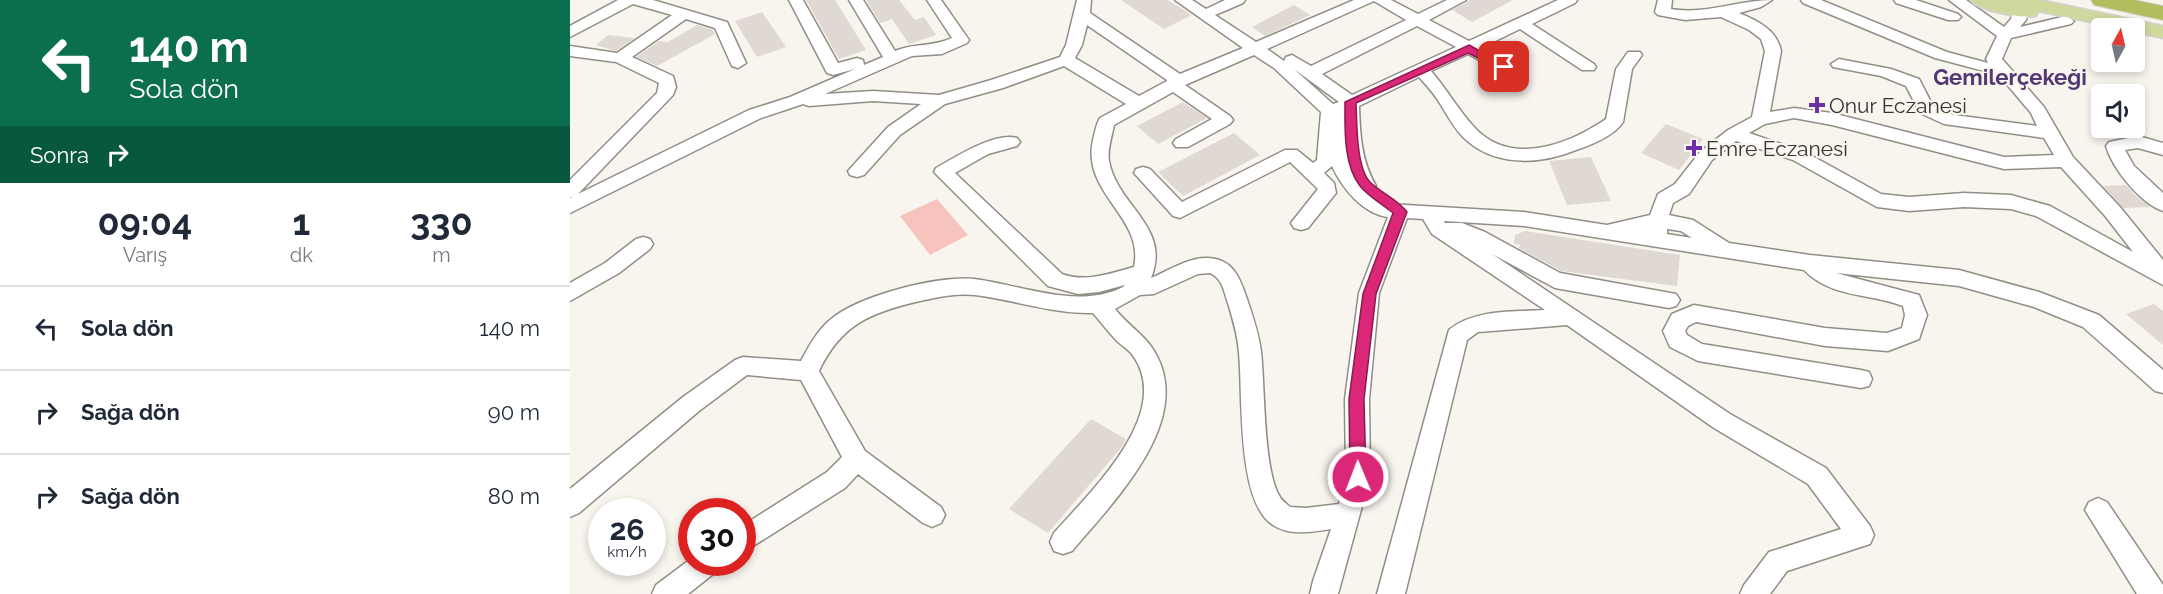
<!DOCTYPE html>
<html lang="tr">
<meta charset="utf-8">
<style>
:root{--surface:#fff;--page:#f2f2f3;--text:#1f2937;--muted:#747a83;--line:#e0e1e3}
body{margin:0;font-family:Raleway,sans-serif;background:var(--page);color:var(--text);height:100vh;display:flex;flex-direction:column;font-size:22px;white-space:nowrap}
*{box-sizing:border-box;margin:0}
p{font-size:20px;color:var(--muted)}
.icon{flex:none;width:33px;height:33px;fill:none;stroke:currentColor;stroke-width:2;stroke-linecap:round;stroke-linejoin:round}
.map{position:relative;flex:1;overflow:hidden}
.details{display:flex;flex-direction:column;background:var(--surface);width:570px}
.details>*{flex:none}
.hud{background:#0b6e4f;color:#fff;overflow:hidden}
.needle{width:39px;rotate:8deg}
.tools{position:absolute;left:1521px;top:18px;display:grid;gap:12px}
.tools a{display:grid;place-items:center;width:54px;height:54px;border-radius:6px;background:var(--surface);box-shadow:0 3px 9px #0003;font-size:30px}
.speed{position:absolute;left:18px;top:498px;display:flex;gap:12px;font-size:30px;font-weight:700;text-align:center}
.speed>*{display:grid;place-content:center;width:78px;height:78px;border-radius:50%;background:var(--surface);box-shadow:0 3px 9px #0003;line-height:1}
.speed small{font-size:15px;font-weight:400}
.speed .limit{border:9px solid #d22;background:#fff;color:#111}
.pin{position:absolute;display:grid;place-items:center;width:51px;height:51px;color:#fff;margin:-26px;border-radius:12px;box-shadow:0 3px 9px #0006}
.me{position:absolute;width:66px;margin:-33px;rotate:359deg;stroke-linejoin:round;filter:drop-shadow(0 0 4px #0008)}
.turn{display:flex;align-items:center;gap:21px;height:126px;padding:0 30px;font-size:27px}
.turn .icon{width:78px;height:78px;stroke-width:2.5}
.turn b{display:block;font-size:42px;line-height:51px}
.then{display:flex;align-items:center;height:57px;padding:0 30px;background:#0003;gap:12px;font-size:22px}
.eta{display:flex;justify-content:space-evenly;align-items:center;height:102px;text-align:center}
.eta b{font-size:36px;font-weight:700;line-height:42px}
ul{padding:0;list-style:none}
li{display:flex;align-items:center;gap:18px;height:84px;padding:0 30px;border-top:2px solid var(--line)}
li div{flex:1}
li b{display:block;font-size:22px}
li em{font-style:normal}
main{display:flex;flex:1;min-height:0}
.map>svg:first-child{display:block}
.green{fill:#f6c4bc}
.building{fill:#dfd8d3}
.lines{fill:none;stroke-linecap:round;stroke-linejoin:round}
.minor-casing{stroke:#918e88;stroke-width:3}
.major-casing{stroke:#d3d2d2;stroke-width:3}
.highway-casing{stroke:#d3d2d2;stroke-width:2}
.minor{fill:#fff;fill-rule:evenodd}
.major{fill:#d1d89e;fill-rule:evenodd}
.highway{fill:#b2be5d;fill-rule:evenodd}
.route{fill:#db2777;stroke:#8e194d;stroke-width:1.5}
.poi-dot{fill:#6d2fa5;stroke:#f8f5ee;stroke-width:2}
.labels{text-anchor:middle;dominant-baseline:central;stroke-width:4.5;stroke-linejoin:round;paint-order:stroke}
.poi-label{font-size:21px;fill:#353431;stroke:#f8f5ee;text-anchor:start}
.far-district-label{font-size:22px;font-weight:bold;fill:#543873;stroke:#f8f5ee}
</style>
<main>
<section class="details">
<div class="hud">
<div class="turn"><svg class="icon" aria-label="left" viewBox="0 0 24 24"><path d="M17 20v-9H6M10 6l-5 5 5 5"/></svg><div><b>140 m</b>Sola dön</div></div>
<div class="then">Sonra<svg class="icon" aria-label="right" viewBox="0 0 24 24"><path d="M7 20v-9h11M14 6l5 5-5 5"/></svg></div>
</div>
<div class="eta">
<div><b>09:04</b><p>Varış</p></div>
<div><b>1</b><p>dk</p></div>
<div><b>330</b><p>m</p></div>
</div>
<ul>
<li><svg class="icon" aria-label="left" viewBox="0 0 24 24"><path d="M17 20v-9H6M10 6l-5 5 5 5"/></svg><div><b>Sola dön</b></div><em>140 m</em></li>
<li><svg class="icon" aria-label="right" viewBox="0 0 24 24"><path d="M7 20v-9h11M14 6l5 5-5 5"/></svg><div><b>Sağa dön</b></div><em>90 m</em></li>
<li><svg class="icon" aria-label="right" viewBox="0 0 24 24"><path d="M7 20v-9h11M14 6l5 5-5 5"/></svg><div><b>Sağa dön</b></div><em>80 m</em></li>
</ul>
</section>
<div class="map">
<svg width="1593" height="594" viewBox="0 0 1593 594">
<rect width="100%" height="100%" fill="#f8f5ee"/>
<!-- green -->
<path class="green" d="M367 199 398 235 360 255 330 216Z"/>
<!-- building -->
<path class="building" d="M236 0H265L296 50 269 59Z
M296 0H329L345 20 354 17 366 35 339 44 322 19 310 23Z
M551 0H598L622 15 594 29Z
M900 0H943L902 22 882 10Z
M724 5 740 15 695 36 682 27Z
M192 12 216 47 187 57 165 21Z
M127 25 143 30 145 34 87 66 66 57 89 41 98 42Z
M38 35 65 38 46 51 26 45Z
M613 102 637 118 588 144 567 126Z
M1096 124 1133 139 1109 170 1071 153Z
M664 133 690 155 613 196 588 172Z
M1021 157 1041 201 997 205 979 161Z
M1556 185 1565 195 1580 207 1553 208 1533 186Z
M955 231 1110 255 1107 286 991 271 949 248 950 245 944 244 945 235Z
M1584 304 1593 311V345L1556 314Z
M521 419 556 439 551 448 478 533 439 509Z"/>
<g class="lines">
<!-- minor casing -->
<g class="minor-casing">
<path id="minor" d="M48 0H83L157 22 176 63 168 68 162 66 145 28 116 19 62 57 103 76 106 87 103 95 8 194 179 110 220 97 285 69 263 75 257 73 219 0H233L268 63 287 58 293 60 294 65 313 57 279 0H293L325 51C344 43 363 47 382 38L357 0H371L399 40 397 43 372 54 342 56 255 94 303 91 369 95 421 80 490 57 496 45 507 0H521L520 13 610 74 673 48 605 0H622L636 9 655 0H675L673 3 645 15 686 42 784 0H821L848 14 877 0H896L859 20 899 41 988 0H1007L1005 3 962 24 1024 64 1026 67 1024 70H1012L950 29 911 48 940 64 942 67 940 70H928L898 54 861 71C877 89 888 110 904 127 940 167 998 145 1036 119L1046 69 1058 52H1070L1072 55 1062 69 1053 122C1044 136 1021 145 1006 150 969 165 923 167 893 137 883 127 877 114 869 102 864 93 856 85 849 77L789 106C790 135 791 160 806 186L800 192 819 204 954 212 1037 225 1080 215 1088 194 1105 184 1130 152 1158 130 1182 117 1195 51 1191 39 1179 30 1151 17 1115 20 1088 15 1085 12 1088 0H1102L1101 9C1136 15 1168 0 1202 0L1191 7 1169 13C1188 21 1207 30 1211 51L1200 112 1224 108 1262 113 1434 157 1484 155 1474 138 1374 124 1350 113 1336 86 1311 76 1263 67 1261 64 1269 59 1321 69 1349 79 1363 106 1384 115 1467 126 1461 113 1429 75 1365 58 1233 3 1231 0H1251L1377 52 1418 63 1416 59 1427 36 1379 0H1396L1434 27 1441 19 1447 0H1461L1456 20 1450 27 1496 16 1504 21 1501 24 1441 38 1432 59 1474 107 1503 157 1550 207 1593 260V285L1466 216 1441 209 1394 207 1339 211 1307 207 1223 160 1166 141 1142 160 1119 194 1103 203 1099 215 1123 220 1159 243 1240 255 1389 270 1469 292 1529 315 1593 370V393L1585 391 1513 327 1464 307 1389 286 1266 273 1349 295 1357 315 1349 339 1318 351 1255 346 1126 322 1118 326 1115 331 1117 335 1132 344 1291 370 1299 372 1302 379 1299 386 1291 388 1128 361 1100 347 1093 331 1102 314 1124 305 1255 328 1317 333 1332 328 1335 315 1333 306C1299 293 1261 298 1234 270L954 226 874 221 875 223H892L915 232 990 273 1106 294 1110 300 1106 306 1099 308 985 288 922 254 1160 414 1256 468 1300 526 1304 535 1300 544 1217 571 1200 594H1170L1174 585 1199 552 1271 529 1238 484 1144 428 997 325 908 332 897 340 835 594H807L879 330C904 309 945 312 975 310L862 234 853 219 837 218 809 293 799 399 800 477 768 594H740L743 581 761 529C742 532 720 536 703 525 666 502 673 392 669 353 668 336 663 320 658 303 654 292 653 279 640 273L628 274 584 294 570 295 545 309C555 322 571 333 580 345 631 415 545 500 502 551L493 554 484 551 480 542 484 533C519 493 603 415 564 357 560 350 552 346 547 341 538 332 531 322 523 313 483 314 445 300 405 295 387 293 368 297 350 301 302 312 271 324 249 371L295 451 371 507 375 515 371 523 362 527 353 523 288 474 275 488 172 553V526L257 472 272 457 231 380 177 375 129 411 9 513 0 517V489L113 397 165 360 173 357 231 361C239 346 247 331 260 320 287 296 369 275 404 279 452 285 507 310 553 287L555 285 529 292 508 294 478 286 364 172 366 168C386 157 424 132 447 138L450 142 447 146 418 154 385 173 492 274C516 283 541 273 564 267 575 217 511 194 523 140 525 133 526 124 530 118L556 104 494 66 433 88 375 104 330 135 294 175 287 177 280 175 278 171 318 127 351 104 303 101 239 106 233 104 191 118 0 213V198L2 197H0V180L87 93 89 83 46 62 0 56V46L47 53 102 15 63 4 0 37V26ZM804 1 836 20 741 66 722 55 716 57 714 61 697 49ZM517 25 597 80V81L569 96 505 58 512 45ZM847 26 886 47 782 95 752 74ZM684 55 704 68 751 112 747 160 743 163 727 150H715L612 202 580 169 573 167 566 169 564 173 603 216 610 218 720 162 748 189 721 223 724 228 731 230 738 228 766 193 764 183 754 173 762 166C772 188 793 214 818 217L789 293 775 399 776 477 769 504 736 508 720 507C717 504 712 501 710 497 693 471 695 386 691 352 689 334 683 317 677 299 670 278 663 258 636 258 617 258 598 271 581 278 602 227 547 206 539 161 537 150 542 136 544 125L603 92 642 119 606 139 603 143 606 147H618L660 124 663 120 660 116 615 85ZM724 69 769 102 763 104ZM1224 118 1262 125 1434 169 1491 167 1536 217 1563 252 1480 206 1441 195 1394 193 1339 197 1311 194 1235 152 1179 133 1195 124ZM1097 229 1111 231 1122 238 1097 234Z
M1324 0H1346L1388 14 1391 17 1388 20H1378L1326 3Z
M1568 136 1593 143V155L1568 148 1555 150 1564 166 1593 193V211C1571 204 1542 168 1536 146L1539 142Z
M73 237 80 239 83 244 80 249 49 273 0 301V283L35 263 66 239Z
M1528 498 1537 502 1593 585V594H1567L1515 510 1519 502Z
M122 558V562H151L147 571 118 594H82L86 585Z"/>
</g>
<!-- major casing -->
<g class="major-casing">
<path id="major" d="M1401 0H1470L1593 26V38L1564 32V28H1549L1468 11 1466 16C1453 19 1409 11 1401 0Z"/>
</g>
<!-- highway casing -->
<g class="highway-casing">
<path id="highway" d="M1521 0H1564L1593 6V20L1524 5Z"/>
</g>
<!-- minor -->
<use href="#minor" class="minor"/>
<!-- major -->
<use href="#major" class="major"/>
<!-- highway -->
<use href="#highway" class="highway"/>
</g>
<!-- route -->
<path class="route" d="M899 45 939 67 938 69H930L898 53 786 103C787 123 786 167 800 182 811 193 827 199 837 212L806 294 794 399 796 477 794 482 788 484 782 482 780 477 779 399 793 294 823 213C813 205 798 196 790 186 773 164 775 128 775 102Z"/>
<!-- markers -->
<g class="poi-dot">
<path d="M1244 96h6v6h6v6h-6v6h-6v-6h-6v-6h6z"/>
<path d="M1121 139h6v6h6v6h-6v6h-6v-6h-6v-6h6z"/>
</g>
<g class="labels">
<!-- poi labels -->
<g class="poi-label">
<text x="1259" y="105">Onur Eczanesi</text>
<text x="1136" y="148">Emre Eczanesi</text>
</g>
<!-- far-district labels -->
<g class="far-district-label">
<text x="1440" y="77">Gemilerçekeği</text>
</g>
</g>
</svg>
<div class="tools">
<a><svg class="needle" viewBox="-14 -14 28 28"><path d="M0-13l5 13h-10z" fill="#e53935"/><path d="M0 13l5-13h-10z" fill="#747a83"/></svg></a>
<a><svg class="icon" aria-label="sound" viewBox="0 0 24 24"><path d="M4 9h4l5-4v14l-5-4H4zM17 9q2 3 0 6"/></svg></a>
</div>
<div class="speed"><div>26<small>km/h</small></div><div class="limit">30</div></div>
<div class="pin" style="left:934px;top:67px;background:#d93025"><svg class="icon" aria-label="arrive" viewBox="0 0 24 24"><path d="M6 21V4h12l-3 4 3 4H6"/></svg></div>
<svg class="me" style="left:788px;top:477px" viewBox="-20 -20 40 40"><circle r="17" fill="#db2777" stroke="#fff" stroke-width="3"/><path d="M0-11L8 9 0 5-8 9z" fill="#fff"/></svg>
</div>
</main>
